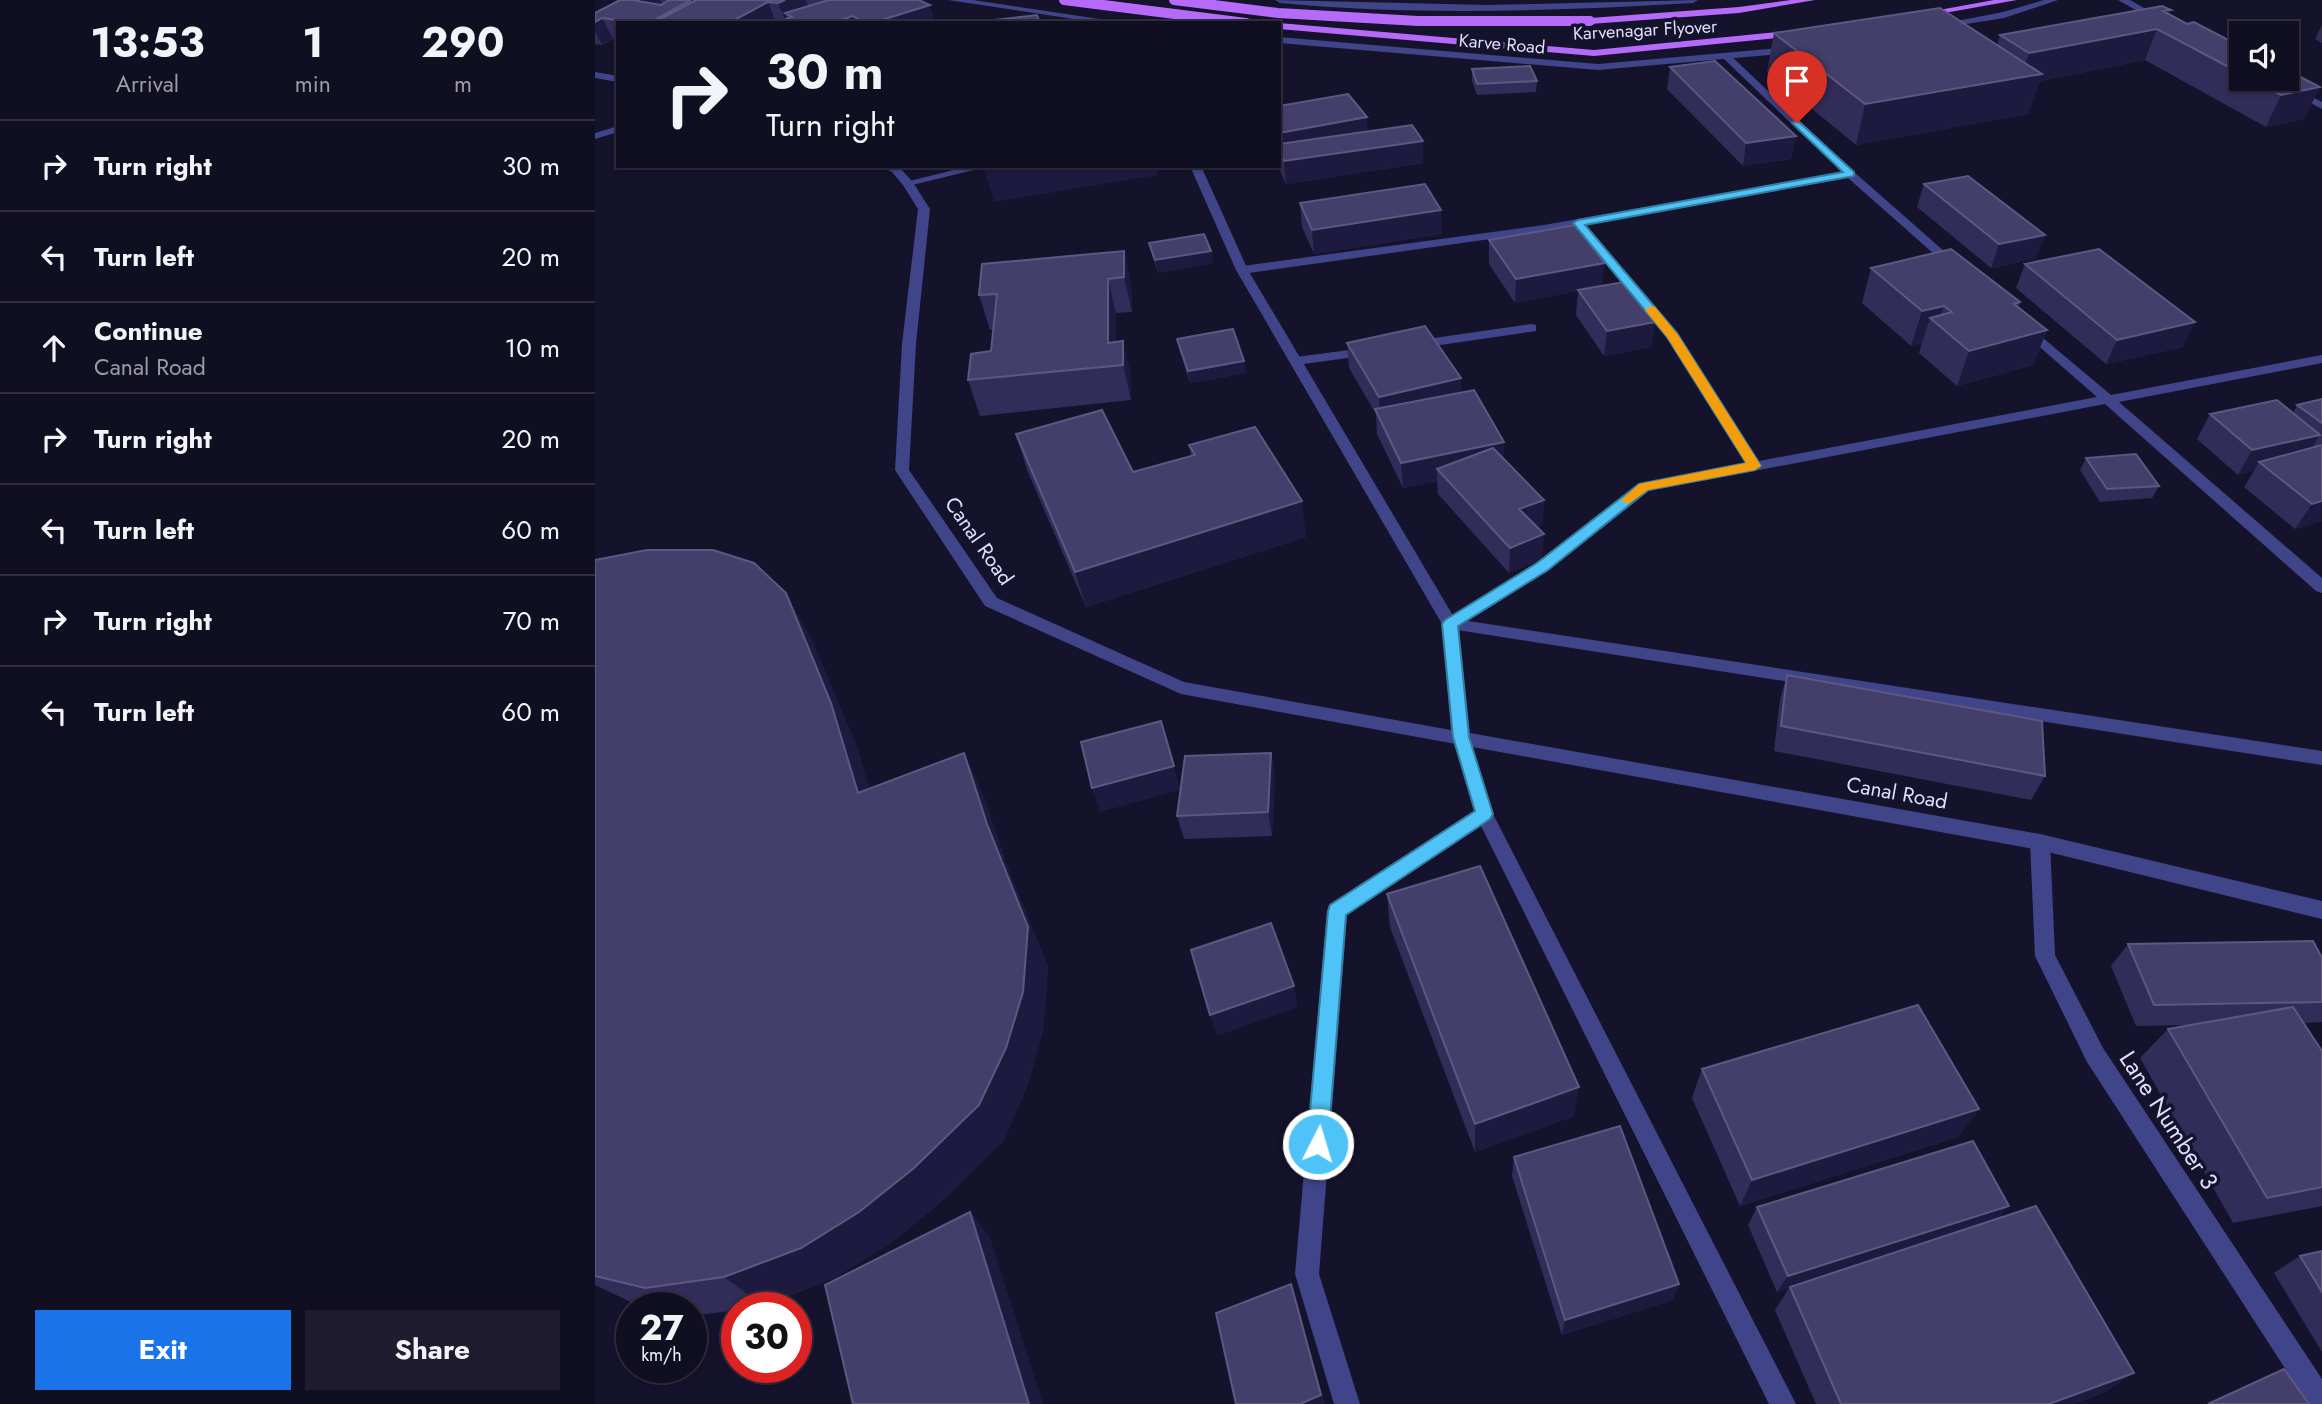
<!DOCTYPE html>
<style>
:root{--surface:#100e21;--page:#1e1c2e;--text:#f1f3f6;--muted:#9c9ca5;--line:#302e3f;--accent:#1a73e8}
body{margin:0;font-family:Jost,sans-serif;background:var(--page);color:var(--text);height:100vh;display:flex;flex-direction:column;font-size:26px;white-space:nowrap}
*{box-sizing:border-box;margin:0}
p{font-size:23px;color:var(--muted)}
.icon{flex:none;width:38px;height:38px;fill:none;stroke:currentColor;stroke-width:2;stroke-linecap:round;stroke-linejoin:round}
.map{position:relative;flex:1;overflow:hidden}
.details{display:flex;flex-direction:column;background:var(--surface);width:595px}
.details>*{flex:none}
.banner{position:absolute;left:21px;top:21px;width:665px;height:147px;border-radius:0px;box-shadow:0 2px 5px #0004,0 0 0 2px var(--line);background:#100e21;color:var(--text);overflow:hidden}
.fabs{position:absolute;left:1634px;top:21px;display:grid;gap:14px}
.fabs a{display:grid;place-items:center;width:70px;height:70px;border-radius:0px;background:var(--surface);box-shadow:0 2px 5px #0004,0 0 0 2px var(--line);font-size:35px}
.speed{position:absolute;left:21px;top:1292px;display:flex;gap:14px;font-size:35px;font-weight:700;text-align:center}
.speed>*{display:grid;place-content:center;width:91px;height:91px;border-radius:50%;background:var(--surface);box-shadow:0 2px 5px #0004,0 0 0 2px var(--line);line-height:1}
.speed small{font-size:18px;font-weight:400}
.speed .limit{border:10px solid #d22;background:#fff;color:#111}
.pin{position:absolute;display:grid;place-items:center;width:60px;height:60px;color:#fff;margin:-72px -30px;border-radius:50% 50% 50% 0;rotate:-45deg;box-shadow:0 0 7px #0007}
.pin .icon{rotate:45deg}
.me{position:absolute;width:77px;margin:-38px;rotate:5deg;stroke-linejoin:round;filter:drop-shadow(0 0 5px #0008)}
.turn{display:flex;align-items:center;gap:24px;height:147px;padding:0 35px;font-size:32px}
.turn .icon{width:91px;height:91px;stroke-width:2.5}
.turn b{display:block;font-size:49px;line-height:60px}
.eta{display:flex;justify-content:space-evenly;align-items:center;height:119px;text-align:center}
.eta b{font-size:42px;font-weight:700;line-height:49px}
.primary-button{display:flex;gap:14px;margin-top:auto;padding:14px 35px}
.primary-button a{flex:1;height:80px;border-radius:0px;background:var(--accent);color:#fff;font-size:28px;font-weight:700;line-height:80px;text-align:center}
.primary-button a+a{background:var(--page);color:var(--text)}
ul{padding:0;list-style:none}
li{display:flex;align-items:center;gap:21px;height:91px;padding:0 35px;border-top:2px solid var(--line)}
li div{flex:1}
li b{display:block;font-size:26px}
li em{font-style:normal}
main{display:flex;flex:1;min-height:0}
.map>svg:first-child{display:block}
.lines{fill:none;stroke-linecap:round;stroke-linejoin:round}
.minor{fill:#404489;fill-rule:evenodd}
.tertiary{fill:#404489;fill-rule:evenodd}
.primary{fill:#b66afa;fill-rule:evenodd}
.primary-bridge{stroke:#b66afa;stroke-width:10}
.wall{fill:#312c58}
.shaded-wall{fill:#1e1a3f}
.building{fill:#443f6a;stroke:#5c5881;stroke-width:2}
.route{fill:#4fc3f7;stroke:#337fa1;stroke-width:2}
.slow{fill:#f59e0b}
.labels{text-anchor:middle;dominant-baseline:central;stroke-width:7;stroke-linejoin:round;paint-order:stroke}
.far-street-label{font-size:18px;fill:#dfdefe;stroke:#15132c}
.street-label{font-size:21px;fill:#dfdefe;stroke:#15132c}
.near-street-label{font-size:24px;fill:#dfdefe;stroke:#15132c}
</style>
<main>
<section class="details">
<div class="eta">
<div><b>13:53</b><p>Arrival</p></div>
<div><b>1</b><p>min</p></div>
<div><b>290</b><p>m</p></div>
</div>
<ul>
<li><svg class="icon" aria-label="right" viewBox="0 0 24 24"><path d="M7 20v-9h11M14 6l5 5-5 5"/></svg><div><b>Turn right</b></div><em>30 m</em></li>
<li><svg class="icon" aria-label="left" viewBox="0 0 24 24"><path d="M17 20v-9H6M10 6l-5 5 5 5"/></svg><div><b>Turn left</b></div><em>20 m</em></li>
<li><svg class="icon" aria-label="ahead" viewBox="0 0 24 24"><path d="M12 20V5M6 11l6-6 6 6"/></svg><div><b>Continue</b><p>Canal Road</p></div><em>10 m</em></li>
<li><svg class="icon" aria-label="right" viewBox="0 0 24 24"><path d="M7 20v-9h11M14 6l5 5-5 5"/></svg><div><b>Turn right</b></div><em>20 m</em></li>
<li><svg class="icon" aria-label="left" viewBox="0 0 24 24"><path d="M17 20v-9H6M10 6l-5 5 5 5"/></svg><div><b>Turn left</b></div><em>60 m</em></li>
<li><svg class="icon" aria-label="right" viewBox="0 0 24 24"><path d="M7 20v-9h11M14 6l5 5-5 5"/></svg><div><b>Turn right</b></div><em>70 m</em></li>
<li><svg class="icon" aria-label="left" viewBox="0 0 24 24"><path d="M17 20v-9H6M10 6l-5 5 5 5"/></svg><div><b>Turn left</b></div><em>60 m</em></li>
</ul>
<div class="primary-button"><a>Exit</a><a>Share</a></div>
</section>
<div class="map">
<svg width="1727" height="1404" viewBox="0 0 1727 1404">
<rect width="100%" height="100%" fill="#15132c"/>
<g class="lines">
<!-- minor -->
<path class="minor" d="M1523 0H1535L1570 20 1562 22Z
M1128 54H1134L1259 172 1366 266 1356 269 1253 178 991 225 1082 332 1164 461 1502 397 1424 329 1423 326 1429 322 1516 395 1727 355V363L1524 402 1727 578V593L1721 591 1510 404 1054 491 953 571 873 621 1727 751V765L849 628 847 624 849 620 941 563 1044 484 1151 463 1072 337 980 227 647 274 641 270 647 266 949 225 1247 172 1128 58Z
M1671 79H1683L1727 102V109Z
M374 166H395L313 186 307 183Z
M936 324 941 325V331L818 349 811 345 818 341Z
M777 347 784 351 782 354 701 365 694 361 701 357Z
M866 730 872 732 875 737 898 814 1201 1404H1174L886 826 752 915 724 1274 765 1404H739L700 1274 732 911 735 905 879 811 857 737 860 732Z
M1445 834 1452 836 1455 842 1460 955 1508 1048 1727 1379V1404H1713L1492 1062 1443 962 1440 956 1435 842 1438 836Z"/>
<!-- tertiary -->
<path class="tertiary" d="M353 0H378L531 23H505Z
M680 0 893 5 1103 0 1098 3C961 11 822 16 685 3Z
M1449 0H1463L1409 18 1346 28 1341 25 1408 12Z
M684 37 1003 64 1197 47 1202 50 1197 53 1003 70 684 43Z
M0 72 23 76V82L0 78Z
M23 126V132L0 139V133Z
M286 166 305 168 317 181 335 209 321 344 314 470 402 598 589 682 856 730 847 624 641 270 595 166H606L653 270 863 624 875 733 1445 834 1727 901V919L1445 850 586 694 390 606 300 470 307 344 323 209 308 185 297 172Z"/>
<!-- primary -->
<path class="primary" d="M1196 0H1220L1144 13 995 24 990 21 995 18 1144 7Z
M1399 0H1422L1327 17 1322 14Z
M684 23 999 50 1202 30 1207 33 1202 36 999 56 684 29Z"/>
<!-- primary-bridge -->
<path class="primary-bridge" d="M469 0 651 23
M579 0 683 13 823 21H995"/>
</g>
<!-- wall -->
<path class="wall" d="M25 0H324L340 23H23V40L18 39 7 45 0 44V13Z
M1576 10 1574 14 1592 24 1647 47V79H1692L1709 119 1671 127 1550 60 1445 81 1433 114 1261 145 1172 72 1179 33 1402 45 1405 35Z
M1727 25V43L1720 39Z
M1075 67 1201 136 1196 159 1148 166 1072 89Z
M877 69 942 81 941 92 882 95 877 81Z
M684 106 773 131 828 141V163L691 184 683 166H684Z
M1329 184 1441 259 1396 268 1322 207Z
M705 203 847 234 719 254 707 227Z
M894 240 1008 286 1060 322 1056 347 1009 356 981 315 983 291 920 303 894 264Z
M554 243 616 251 618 263 563 273 557 255Z
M529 251 536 286 537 312 521 313V342L528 341 536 376V400L385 416 373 380 396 351 398 330H395L384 295Z
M1430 264 1588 347 1511 364 1421 288Z
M1276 268 1425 302 1423 307 1452 330 1438 365 1362 386 1324 353 1327 343 1316 346 1267 303Z
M582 339 649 361 651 373 595 383 585 352Z
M752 343 866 378V392L909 459 949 500 947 525 942 527 947 559 914 573 843 494 842 481 808 488 782 434 781 414 754 368Z
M1727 399V521L1700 529 1649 487 1659 471 1643 475 1602 439 1615 414 1698 413 1702 405Z
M421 434 538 472 596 456 594 445 711 537 491 607 432 470Z
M1491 458 1564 486 1557 498 1505 502 1485 470Z
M0 560 216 638 262 747 274 789 389 797 412 866 453 967 448 1030 433 1084 409 1140 347 1201 296 1243 241 1277 169 1306 142 1307V1310L96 1316V1307H57L38 1303 0 1285Z
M1192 675 1450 776 1436 800 1179 751 1185 699Z
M676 753 680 777 677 836 589 839 582 816Z
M792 894 979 1116 880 1152 795 927Z
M1533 944 1727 958V1022L1708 1023 1727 1051V1206L1638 1223 1545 1058 1573 1029 1594 1025 1541 1026 1516 966Z
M1107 1069 1384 1109 1363 1137 1145 1206 1097 1098Z
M919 1157 1078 1300 967 1335 917 1176Z
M1414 1206 1401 1220 1539 1373 1508 1393 1478 1404H1221L1180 1310 1194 1288 1182 1292 1153 1225 1162 1207Z
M1727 1251V1352L1679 1273 1705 1256Z"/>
<!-- shaded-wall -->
<path class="shaded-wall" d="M45 0H65L70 12 43 1Z
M96 0H142L102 23H54Z
M190 0H211L218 20 190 13 194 23H191L183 3Z
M173 2 181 23H134Z
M335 5 340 23H277Z
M1576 10 1567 32 1562 29 1550 60 1445 81 1433 114 1261 145 1270 104 1426 78 1434 53 1568 11Z
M258 16 260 23H242V21Z
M7 18 18 39 7 45 0 31V22Z
M1725 87 1709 119 1671 127 1686 95Z
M772 117 773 139 684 152V133Z
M1201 136 1196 159 1148 166 1151 143Z
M828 141V163L691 184 689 161Z
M405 166H561L563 175 399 202 389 169Z
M846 210 847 234 719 254 717 230Z
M1450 235 1441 259 1396 268 1404 244Z
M529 251 536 286 537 312 529 277Z
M616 251 618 263 563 273 560 260Z
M1010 263 1007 287 920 303 921 279Z
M513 279 521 313V366L513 343Z
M1349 306 1343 325 1335 318 1327 343 1316 346 1327 311Z
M1060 322 1056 347 1009 356 1012 331Z
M1600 322 1588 347 1511 364 1522 340Z
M1452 330 1438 365 1362 386 1374 351Z
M528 341 536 376V400L528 365Z
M649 361 651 373 595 383 593 371Z
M866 378V403L785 419 784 397Z
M1725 435 1709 460 1664 462 1659 471 1643 475 1657 450Z
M909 442V467L842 469V481L808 488 806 463Z
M949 500 947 525 923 534 924 509Z
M707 501 711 537 491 607 480 572Z
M1727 501V521L1700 529 1717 504Z
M949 534 947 559 914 573 915 548Z
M191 593 216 638 262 747 289 836 263 793Z
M369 753 389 797 412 866 453 967 448 1030 433 1084 409 1140 347 1201 296 1243 241 1277 169 1306 129 1277 392 824Z
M676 753 680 777 677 836 673 812Z
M579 766 585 790 505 812 497 788Z
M699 986 703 1007 622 1036 615 1015Z
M984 1087 979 1116 880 1152V1124Z
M1384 1109 1363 1137 1145 1206 1157 1180Z
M1414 1206 1398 1224 1182 1292 1193 1276Z
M375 1212 395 1237 448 1404H434Z
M696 1284 702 1300 730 1404H705Z
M1084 1284 1078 1300 967 1335 970 1320Z
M1539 1373 1508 1393 1478 1404H1454Z"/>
<!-- building -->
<path class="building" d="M25 0H45L43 1 66 5 74 0H96L54 23H26L29 21 7 18 0 22V13Z
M101 0H190L183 3 173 2 134 23H58Z
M234 0H324L335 5 277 23H269L258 16 242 21 245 23H179L197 17 190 13Z
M1567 6 1576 10 1568 11 1592 24 1599 22 1647 47V74L1562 29 1434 53 1405 35Z
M1345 8 1447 74 1270 104 1179 33Z
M442 15 445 23H391L390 21Z
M1120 61 1201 136 1151 143 1075 67Z
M935 66 942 81 882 84 877 69Z
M1692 70 1725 87 1686 95 1655 79H1692Z
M753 94 772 117 684 133V106Z
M817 125 828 141 689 161 684 152V144Z
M389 166H405L389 169Z
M1373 176 1450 235 1404 244 1329 184Z
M830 184 846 210 717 230 705 203Z
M980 225 1010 263 921 279 894 240Z
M609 234 616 251 560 260 554 243Z
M1356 249 1425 302 1419 304 1452 330 1374 351 1335 318 1357 312 1349 306 1327 311 1276 268Z
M1504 249 1600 322 1522 340 1430 264Z
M529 251V277L513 279V343L528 341V365L373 380 376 354 396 351 402 294 384 295 387 264Z
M1029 282 1060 322 1012 331 983 290Z
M830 326 866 378 784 397 752 343Z
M638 329 649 361 593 371 582 339Z
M879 390 909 442 806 463 780 409Z
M1727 399V423L1702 405Z
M1682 400 1725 435 1657 450 1615 414Z
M507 410 538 472 600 455 594 445 660 427 707 501 480 572 421 434Z
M1727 445V501L1717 504 1664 462Z
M898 448 949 500 924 509 949 534 915 548 842 469Z
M1541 454 1564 486 1512 489 1491 458Z
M52 550H118L159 563 191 593 236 703 263 793 369 753 392 824 433 927 428 992 411 1048 384 1105 319 1168 264 1212 206 1248 129 1277 50 1288 0 1276V560Z
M1192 675 1447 721 1450 776 1186 726Z
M566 721 579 766 497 788 486 742Z
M676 753 673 812 582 816 590 756Z
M885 866 984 1087 880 1124 792 894Z
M676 923 699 986 615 1015 596 950Z
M1718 941 1727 958V1002L1559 1005 1533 944Z
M1323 1005 1384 1109 1157 1180 1107 1069Z
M1698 1007 1727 1051V1187L1672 1198 1573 1029Z
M1025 1126 1084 1284 970 1320 919 1157Z
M1378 1141 1414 1206 1193 1276 1162 1207Z
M1441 1206 1539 1373 1454 1404H1246L1195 1287Z
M375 1212 434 1404H258L230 1285Z
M1727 1251V1292L1705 1256Z
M696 1284 726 1395 705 1404H641L621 1313Z
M1689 1369 1714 1404H1613Z"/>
<!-- route -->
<path class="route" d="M1202 120 1259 172V176L990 225 1082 333 1166 466 1160 470 1053 490 953 570 863 626 874 737 898 814 895 819 751 915 733 1144 730 1151 723 1154 715 1151 712 1144 733 911 735 905 880 811 858 737 847 624 850 620 942 563 1044 484 1151 463 1072 337 978 223 983 220 1248 172 1199 125 1197 123Z"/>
<!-- slow -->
<path class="slow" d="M1056 306 1060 307 1083 335 1166 466 1160 470 1053 490 1033 504 1026 500 1044 484 1151 463 1072 337 1050 310Z"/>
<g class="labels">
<!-- far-street labels -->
<g class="far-street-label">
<text transform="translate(1050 30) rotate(-3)">Karvenagar Flyover</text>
<text transform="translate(907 44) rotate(5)">Karve Road</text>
</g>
<!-- street labels -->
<g class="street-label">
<text transform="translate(384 541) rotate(55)">Canal Road</text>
<text transform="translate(1302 793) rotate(10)">Canal Road</text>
</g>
<!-- near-street labels -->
<g class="near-street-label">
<text transform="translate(1574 1120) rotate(57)">Lane Number 3</text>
</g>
</g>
</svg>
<div class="fabs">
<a><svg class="icon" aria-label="sound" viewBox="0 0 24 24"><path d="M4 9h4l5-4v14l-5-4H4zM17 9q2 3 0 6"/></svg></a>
</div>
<div class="speed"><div>27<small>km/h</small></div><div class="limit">30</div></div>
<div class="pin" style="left:1202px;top:123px;background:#d93025"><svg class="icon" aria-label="arrive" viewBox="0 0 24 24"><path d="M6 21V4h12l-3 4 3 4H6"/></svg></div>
<svg class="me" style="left:723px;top:1144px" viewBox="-20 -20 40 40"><circle r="17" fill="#4fc3f7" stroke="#fff" stroke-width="3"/><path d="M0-11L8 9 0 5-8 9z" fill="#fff"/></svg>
<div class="banner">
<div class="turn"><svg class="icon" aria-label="right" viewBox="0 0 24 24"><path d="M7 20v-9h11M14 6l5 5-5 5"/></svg><div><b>30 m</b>Turn right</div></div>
</div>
</div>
</main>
